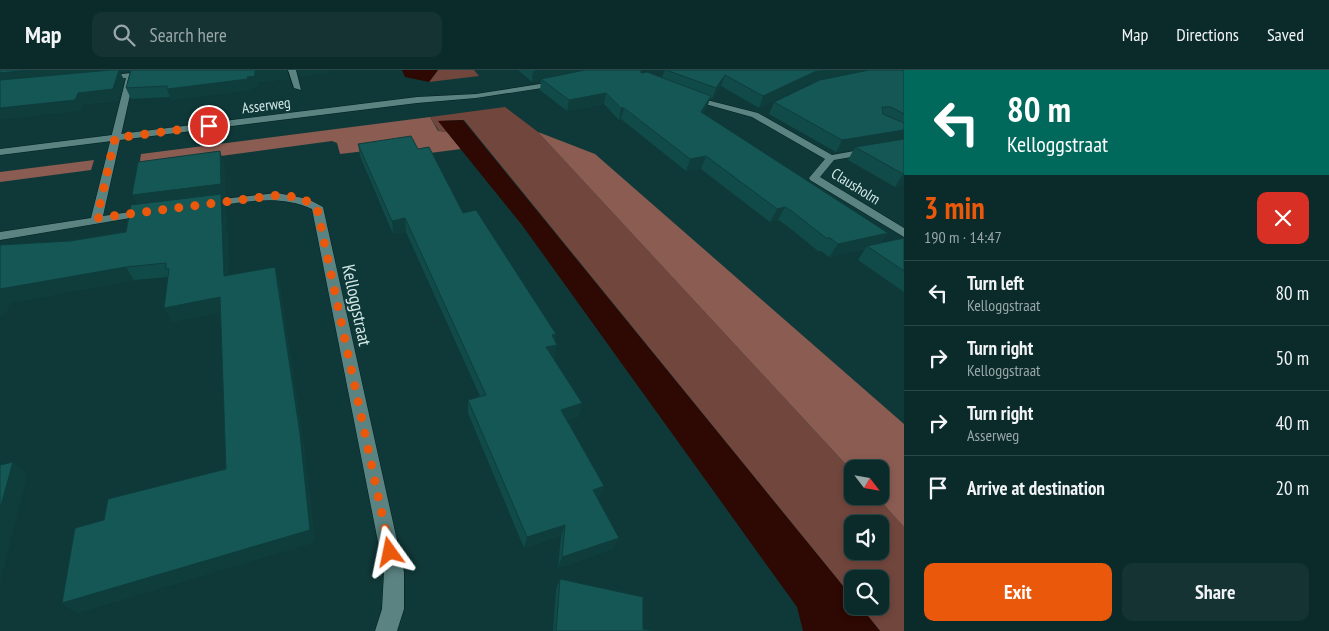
<!DOCTYPE html>
<meta charset="utf-8">
<style>
:root{--surface:#0b2b2a;--page:#143332;--text:#f1f3f6;--muted:#9aa7a8;--line:#2b4747;--accent:#ea580c}
body{margin:0;font-family:"PT Sans Narrow",sans-serif;background:var(--page);color:var(--text);height:100vh;display:flex;flex-direction:column;font-size:19px;white-space:nowrap}
*{box-sizing:border-box;margin:0}
p{font-size:16px;color:var(--muted)}
.icon{flex:none;width:28px;height:28px;fill:none;stroke:currentColor;stroke-width:2;stroke-linecap:round;stroke-linejoin:round}
.map{position:relative;flex:1;overflow:hidden}
.panel{display:flex;flex-direction:column;background:var(--surface);width:425px}
.panel>*{flex:none}
.top-card{background:#00695c;color:#fff;overflow:hidden}
.needle{width:32px;rotate:121deg}
.controls{position:absolute;left:844px;top:390px;display:grid;gap:10px}
.controls a{display:grid;place-items:center;width:45px;height:45px;border-radius:10px;background:var(--surface);box-shadow:0 2px 8px #0003,0 0 0 1px var(--line);font-size:25px}
.pin{position:absolute;display:grid;place-items:center;width:42px;height:42px;color:#fff;margin:-21px;border:2px solid #fff;border-radius:50%;box-shadow:0 1px 5px #0007}
.me{position:absolute;width:55px;margin:-28px;rotate:348deg;stroke-linejoin:round;filter:drop-shadow(0 0 4px #0008)}
.turn{display:flex;align-items:center;gap:18px;height:105px;padding:0 20px;font-size:22px}
.turn .icon{width:65px;height:65px;stroke-width:2.5}
.turn b{display:block;font-size:35px;line-height:42px}
.round{display:grid;place-items:center;flex:none;width:52px;height:52px;border-radius:10px;background:var(--page)}
.headline{display:flex;align-items:center;justify-content:space-between;height:85px;padding:0 20px}
h1{font-size:30px;font-weight:800;line-height:38px;color:var(--accent)}
.action{display:flex;gap:10px;margin-top:auto;padding:10px 20px}
.action a{flex:1;height:58px;border-radius:10px;background:var(--accent);color:#fff;font-size:20px;font-weight:800;line-height:58px;text-align:center}
.action a+a{background:var(--page);color:var(--text)}
ul{padding:0;list-style:none}
li{display:flex;align-items:center;gap:15px;height:65px;padding:0 20px;border-top:1px solid var(--line)}
li div{flex:1}
li b{display:block;font-size:19px}
li em{font-style:normal}
header{display:flex;align-items:center;gap:30px;box-sizing:border-box;height:70px;padding:0 25px;background:var(--surface);border-bottom:1px solid var(--line)}
header strong{font-size:24px}
nav{display:flex;gap:28px;margin-inline-start:auto;font-size:18px}
.search{width:350px;height:45px;background:var(--page);display:flex;align-items:center;gap:12px;box-sizing:border-box;padding:0 18px;border-radius:10px;color:var(--muted);font-size:19px}
main{display:flex;flex:1;min-height:0}
.map>svg:first-child{display:block}
.green{fill:#71463d;fill-rule:evenodd}
.forest{fill:#8b5c52}
.water{fill:#2e0803}
.lines{fill:none;stroke-linecap:round;stroke-linejoin:round}
.lane-casing{stroke:#011f1e;stroke-width:1}
.street-casing{stroke:#011f1e;stroke-width:1}
.secondary-casing{stroke:#011f1e;stroke-width:1}
.lane{fill:#5a8381;fill-rule:evenodd}
.street{fill:#5a8381;fill-rule:evenodd}
.secondary{fill:#5a8381;fill-rule:evenodd}
.wall{fill:#114b49}
.shaded-wall{fill:#0e3d3c}
.building{fill:#145755;stroke:#0e3d3c}
.route{stroke:#ea580c;stroke-width:9;stroke-dasharray:0 16.2}
.labels{text-anchor:middle;dominant-baseline:central;stroke-width:4;stroke-linejoin:round;paint-order:stroke}
.far-street-label{font-size:15px;fill:#d3e8e7;stroke:#0f3938}
.street-label{font-size:18px;fill:#d3e8e7;stroke:#0f3938}
</style>
<header>
<strong>Map</strong>
<div class="search"><svg class="icon" aria-label="search" viewBox="0 0 24 24"><circle cx="10" cy="10" r="6"/><path d="M15 15l6 6"/></svg>Search here</div>
<nav><a>Map</a><a>Directions</a><a>Saved</a></nav>
</header>
<main>
<div class="map">
<svg width="904" height="561" viewBox="0 0 904 561">
<rect width="100%" height="100%" fill="#0f3938"/>
<!-- green -->
<path class="green" d="M438 0H474L479 6 429 12Z
M505 37 538 62 852 401V426H876L904 457V561H880L860 536H880V509H852V527L464 50 439 51 447 62 439 61 430 47ZM852 454H880V481H852Z"/>
<!-- forest -->
<path class="forest" d="M430 47 438 61 447 62 461 79 407 86 399 77 340 84 337 73 332 71 139 97 141 84Z
M538 62 595 84 904 354V457L876 426H880V399H852V401Z
M94 90 91 100 0 112V102Z"/>
<!-- water -->
<path class="water" d="M402 0H438L429 12 405 7Z
M463 50 852 527V536H860L880 561H803L797 537 522 155 438 51Z"/>
<g class="lines">
<!-- lane casing -->
<g class="lane-casing">
<path id="lane" d="M288 0H296L301 20 294 18Z"/>
</g>
<!-- street casing -->
<g class="street-casing">
<path id="street" d="M159 0H185L134 7 103 146 150 139 156 142 154 144 0 170V162L91 148 126 8 103 10 99 8 103 6Z
M687 25 758 43 832 85 904 72V78L834 90 820 107 904 158V167L810 110 809 108 825 89 752 47 687 29Z
M277 123 308 129 323 137 404 502V539L397 561H375L382 539 384 502 312 139C277 123 241 133 205 137L199 134 205 131Z"/>
</g>
<!-- secondary casing -->
<g class="secondary-casing">
<path id="secondary" d="M559 11H562V15L476 28 417 33 0 85V79L417 27 476 24Z"/>
</g>
<!-- lane -->
<use href="#lane" class="lane"/>
<!-- street -->
<use href="#street" class="street"/>
<!-- secondary -->
<use href="#secondary" class="secondary"/>
</g>
<!-- wall -->
<path class="wall" d="M0 0H287L289 9 257 12 258 17 250 18 251 20 171 30 170 27 131 29 126 18 130 1 120 2 124 10 118 31 84 34 81 41Z
M518 0H641V3L662 7 665 0H904V115L895 117 848 90 854 79 836 82 769 44 774 32 816 12 809 13 759 38 721 16 712 29 710 28 707 37 703 43 888 163 880 173 904 168V222L858 190 865 179 829 187 821 181H818L786 155 778 150 770 152 701 99 686 101 621 49 619 50 604 34 567 41 540 20 541 10 532 12Z
M358 74 418 79 463 143 556 264 555 270V288L553 289 582 333 578 347 567 350 604 416 599 428 597 429 619 468 613 479 558 498 561 466 524 478 468 343V330L480 326 406 162 393 164 360 86Z
M224 93 225 127H223L226 137 229 206 279 211 304 377 315 472 77 543 62 533 104 450 226 399 221 242 171 252 168 207 134 210 10 233 5 245 0 175 70 171 126 162 137 134Z
M560 509 643 559 653 561H553L556 519Z"/>
<!-- shaded-wall -->
<path class="shaded-wall" d="M30 0H140L120 2 124 10 118 31 84 34 81 41 0 50V38L78 23 0 15V3Z
M266 0H287L289 9 257 12 258 17 250 18 251 20 171 30 167 19 247 7 255 1Z
M298 0H328V4L300 7Z
M540 0H599L541 9V10L532 12 533 1Z
M827 0H879L809 13 759 38 763 26 814 2Z
M725 5 721 16 712 29 716 18Z
M606 23 604 34 567 41 569 30Z
M711 26 707 37 697 53 701 42Z
M621 38H624L621 49 619 50Z
M904 60V71L855 77 854 79 836 82 842 70Z
M220 81 224 93 225 127H223L226 137 230 220 139 138 132 125Z
M706 86 701 99 686 101 690 89Z
M903 104H904V115L895 117Z
M785 137 778 150 770 152 777 139Z
M405 148 406 162 393 164 392 151Z
M888 163 878 176H867L865 179 829 187 838 174Z
M126 197 134 210 10 233 5 245 0 246V219Z
M275 197 279 211 304 377 315 472 77 543 62 533 310 460Z
M220 227 226 241 171 252 164 238Z
M556 264 554 275H557L555 288 543 291 546 277 552 265Z
M582 333 578 347 558 353 561 340Z
M13 392 28 404 0 513V439Z
M604 416 599 428 588 432 593 420Z
M565 455 561 466 524 478 527 467Z
M619 468 613 479 558 498 562 487Z"/>
<!-- building -->
<path class="building" d="M0 0H30L0 3Z
M111 0H119L113 19 78 23 75 30 0 38V10Z
M131 0H266L255 1V6L247 7 248 9 167 19V16L126 18Z
M585 0H641V3L647 2 711 26 701 42 888 163 838 174 830 168H826L793 142 785 137 777 139 706 86 690 89 624 38H621L606 23 569 30 541 9Z
M666 0H827L814 2 763 26 725 5 716 18Z
M869 0H904V44L891 37H882L883 44 904 53V60L842 70 774 32 820 10Z
M411 66 418 79 429 77 463 143 476 140 556 264 552 265 557 275 546 277 582 333 561 340 604 416 593 420 619 468 562 487 565 455 527 467 468 330 486 325 405 148 392 151 358 74Z
M904 69V104H903L855 77Z
M220 81 221 114 132 125 138 92Z
M221 124 224 206 275 197 300 364 310 460 62 533 75 458 104 450 108 429 226 399 220 227 164 238 169 199H166V193L126 197 0 219V175L70 171 126 162 131 135Z
M904 168V201L867 176Z
M13 392 0 439V395Z
M560 509 643 527V559L653 561H556Z"/>
<g class="lines">
<!-- route -->
<path class="route" d="M209 56 115 68 97 148 279 125 302 128 317 138 390 482"/>
</g>
<g class="labels">
<!-- far-street labels -->
<g class="far-street-label">
<text transform="translate(266 35) rotate(-7)">Asserweg</text>
<text transform="translate(856 116) rotate(32)">Clausholm</text>
</g>
<!-- street labels -->
<g class="street-label">
<text transform="translate(357 235) rotate(78)">Kelloggstraat</text>
</g>
</g>
</svg>
<div class="controls">
<a><svg class="needle" viewBox="-14 -14 28 28"><path d="M0-13l5 13h-10z" fill="#e53935"/><path d="M0 13l5-13h-10z" fill="#9aa7a8"/></svg></a>
<a><svg class="icon" aria-label="sound" viewBox="0 0 24 24"><path d="M4 9h4l5-4v14l-5-4H4zM17 9q2 3 0 6"/></svg></a>
<a><svg class="icon" aria-label="search" viewBox="0 0 24 24"><circle cx="10" cy="10" r="6"/><path d="M15 15l6 6"/></svg></a>
</div>
<div class="pin" style="left:209px;top:56px;background:#d93025"><svg class="icon" aria-label="arrive" viewBox="0 0 24 24"><path d="M6 21V4h12l-3 4 3 4H6"/></svg></div>
<svg class="me" style="left:390px;top:482px" viewBox="-20 -20 40 40"><path d="M0-17L14 15 0 8-14 15z" fill="#ea580c" stroke="#fff" stroke-width="4"/></svg>
</div>
<section class="panel">
<div class="top-card">
<div class="turn"><svg class="icon" aria-label="left" viewBox="0 0 24 24"><path d="M17 20v-9H6M10 6l-5 5 5 5"/></svg><div><b>80 m</b>Kelloggstraat</div></div>
</div>
<div class="headline"><div><h1>3 min</h1><p>190 m · 14:47</p></div><a class="round" style="background:#d93025;color:#fff"><svg class="icon" aria-label="close" viewBox="0 0 24 24"><path d="M6 6l12 12M18 6L6 18"/></svg></a></div>
<ul>
<li><svg class="icon" aria-label="left" viewBox="0 0 24 24"><path d="M17 20v-9H6M10 6l-5 5 5 5"/></svg><div><b>Turn left</b><p>Kelloggstraat</p></div><em>80 m</em></li>
<li><svg class="icon" aria-label="right" viewBox="0 0 24 24"><path d="M7 20v-9h11M14 6l5 5-5 5"/></svg><div><b>Turn right</b><p>Kelloggstraat</p></div><em>50 m</em></li>
<li><svg class="icon" aria-label="right" viewBox="0 0 24 24"><path d="M7 20v-9h11M14 6l5 5-5 5"/></svg><div><b>Turn right</b><p>Asserweg</p></div><em>40 m</em></li>
<li><svg class="icon" aria-label="arrive" viewBox="0 0 24 24"><path d="M6 21V4h12l-3 4 3 4H6"/></svg><div><b>Arrive at destination</b></div><em>20 m</em></li>
</ul>
<div class="action"><a>Exit</a><a>Share</a></div>
</section>
</main>
